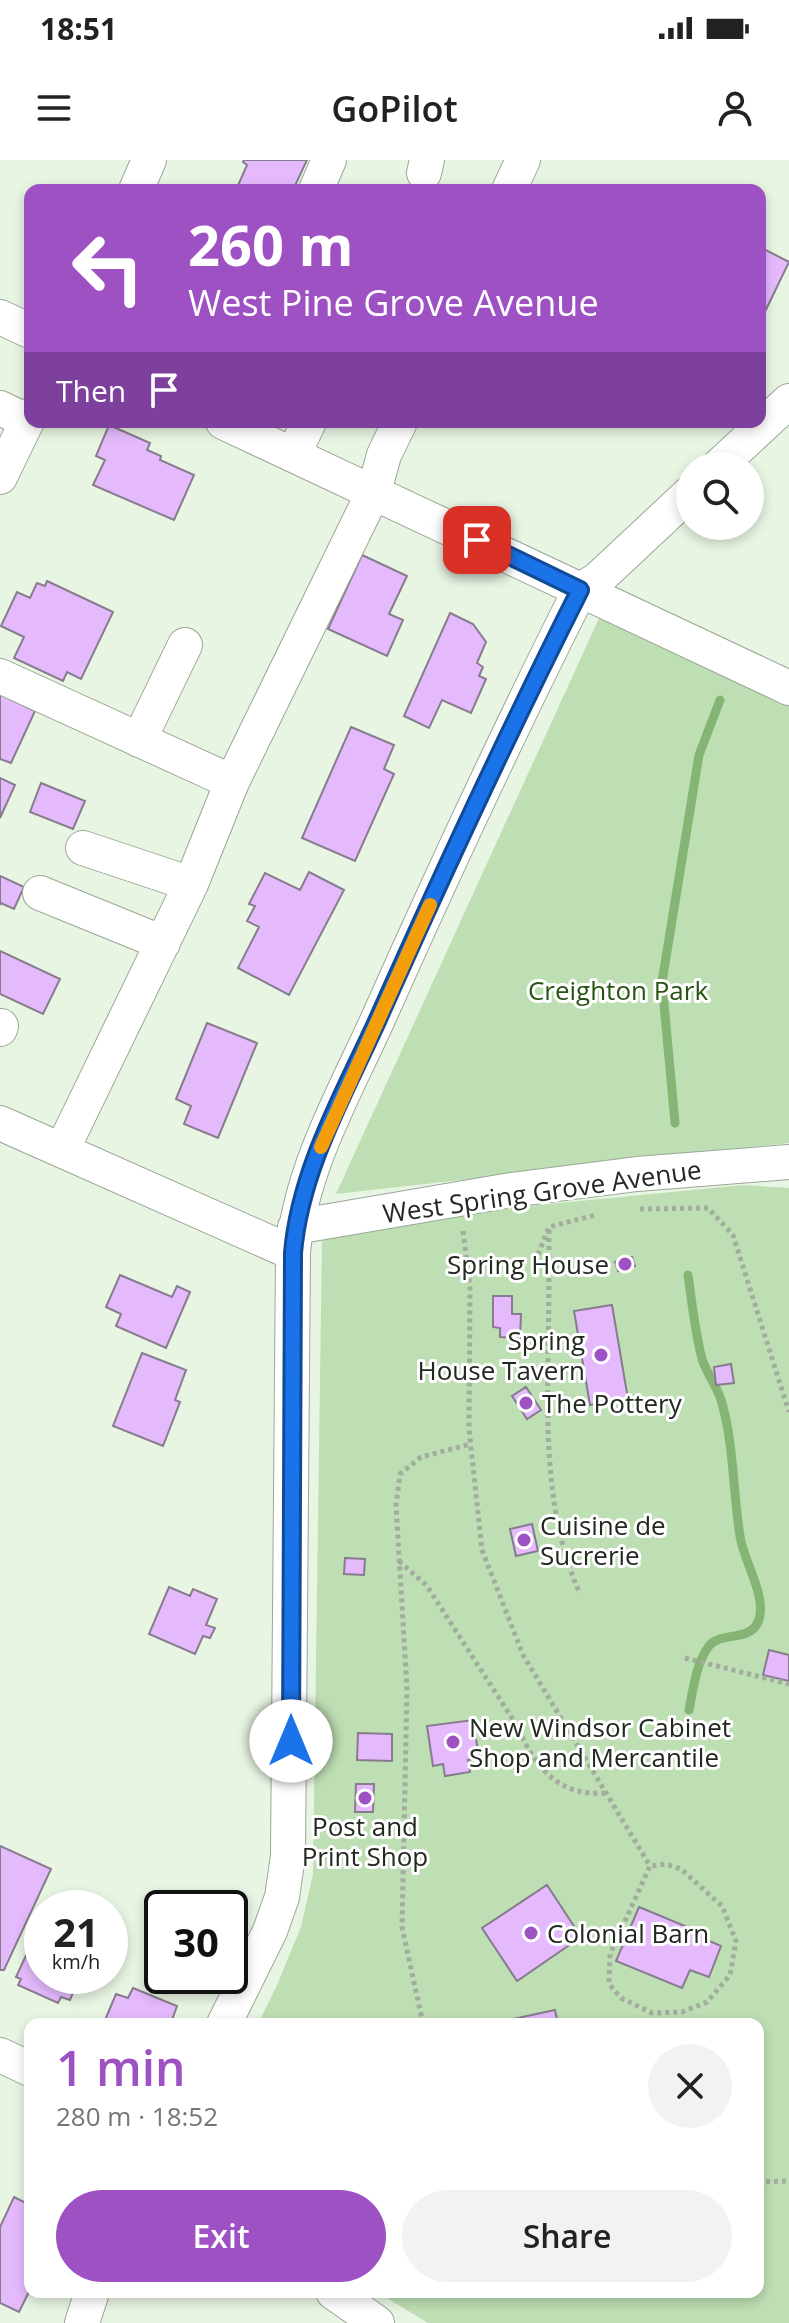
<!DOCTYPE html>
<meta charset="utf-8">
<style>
:root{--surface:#fff;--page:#f2f2f2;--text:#222;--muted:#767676;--accent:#9d51c3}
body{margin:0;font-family:"Open Sans",sans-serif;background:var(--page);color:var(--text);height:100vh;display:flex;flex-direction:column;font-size:30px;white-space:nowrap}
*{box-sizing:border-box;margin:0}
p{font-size:26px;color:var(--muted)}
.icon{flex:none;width:44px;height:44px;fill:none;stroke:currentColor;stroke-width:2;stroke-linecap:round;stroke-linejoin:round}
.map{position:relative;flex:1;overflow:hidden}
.side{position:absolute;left:24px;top:1858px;width:740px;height:280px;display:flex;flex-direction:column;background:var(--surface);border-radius:16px;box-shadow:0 4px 12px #0003}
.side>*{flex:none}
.banner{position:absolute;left:24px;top:24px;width:742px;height:244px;border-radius:16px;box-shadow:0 4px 12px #0003;background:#9d51c3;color:#fff;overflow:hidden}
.buttons{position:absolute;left:676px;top:292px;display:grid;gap:16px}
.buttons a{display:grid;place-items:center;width:88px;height:88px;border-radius:50%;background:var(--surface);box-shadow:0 4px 12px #0003;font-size:40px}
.speed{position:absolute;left:24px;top:1730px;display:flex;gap:16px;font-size:40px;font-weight:700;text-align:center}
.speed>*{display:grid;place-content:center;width:104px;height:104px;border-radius:50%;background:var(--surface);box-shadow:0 4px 12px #0003;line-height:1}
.speed small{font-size:20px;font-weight:400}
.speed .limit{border:4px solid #111;border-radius:12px;background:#fff;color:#111}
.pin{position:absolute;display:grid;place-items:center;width:68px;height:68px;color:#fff;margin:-34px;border-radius:16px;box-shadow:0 4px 12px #0006}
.me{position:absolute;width:88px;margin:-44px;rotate:0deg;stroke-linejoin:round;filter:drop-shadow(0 0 6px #0008)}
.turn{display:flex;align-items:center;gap:28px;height:168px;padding:0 32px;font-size:36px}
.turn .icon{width:104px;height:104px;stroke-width:2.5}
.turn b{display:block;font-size:56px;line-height:68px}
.then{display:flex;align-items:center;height:76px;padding:0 32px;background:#0003;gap:16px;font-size:30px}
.round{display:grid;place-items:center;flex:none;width:84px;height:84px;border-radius:42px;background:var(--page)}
.overview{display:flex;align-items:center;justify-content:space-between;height:136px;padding:0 32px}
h1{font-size:48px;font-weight:600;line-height:60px;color:var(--accent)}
.cta{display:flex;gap:16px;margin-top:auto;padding:16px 32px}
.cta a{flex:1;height:92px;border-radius:48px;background:var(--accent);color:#fff;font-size:32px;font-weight:600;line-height:92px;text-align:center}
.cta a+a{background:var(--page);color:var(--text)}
.status{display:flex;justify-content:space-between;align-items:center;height:56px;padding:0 40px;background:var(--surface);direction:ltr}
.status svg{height:22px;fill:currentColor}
header{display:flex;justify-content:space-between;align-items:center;height:104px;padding:0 32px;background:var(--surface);font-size:36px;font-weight:600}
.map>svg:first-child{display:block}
.green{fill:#bedeb3}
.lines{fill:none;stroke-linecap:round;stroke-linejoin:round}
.stream{stroke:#86b475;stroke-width:9}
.building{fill:#e5bafd;stroke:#877c8d;stroke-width:2}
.minor-casing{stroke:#9ba796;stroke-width:36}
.path{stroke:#a2ad9e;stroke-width:5;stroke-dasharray:4 4;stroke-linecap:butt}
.minor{stroke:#fff;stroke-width:34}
.route-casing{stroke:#114b97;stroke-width:20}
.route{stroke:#1a73e8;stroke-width:14}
.slow{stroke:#f59e0b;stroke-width:14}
.poi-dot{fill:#9d51c3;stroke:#fff;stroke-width:3}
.labels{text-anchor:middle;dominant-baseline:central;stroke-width:6;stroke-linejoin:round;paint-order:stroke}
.park-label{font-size:26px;fill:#285312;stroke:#fff}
.street-label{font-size:26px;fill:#232821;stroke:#fff}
.poi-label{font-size:26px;fill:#232821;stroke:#fff;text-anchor:start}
</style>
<div class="status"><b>18:51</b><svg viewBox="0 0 49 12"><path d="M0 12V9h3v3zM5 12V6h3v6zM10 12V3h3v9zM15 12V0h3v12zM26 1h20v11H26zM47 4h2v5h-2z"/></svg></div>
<header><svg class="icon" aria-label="menu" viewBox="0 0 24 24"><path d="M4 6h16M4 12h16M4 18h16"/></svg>GoPilot<svg class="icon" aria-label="person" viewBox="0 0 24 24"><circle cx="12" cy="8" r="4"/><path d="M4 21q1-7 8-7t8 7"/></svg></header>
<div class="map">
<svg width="789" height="2163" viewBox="0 0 789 2163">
<rect width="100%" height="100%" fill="#e8f5e3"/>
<!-- green -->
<path class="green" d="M600 456 789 543V983L336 1034Z
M743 1025 789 1028V2163H428L377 2132H758V1864H258L277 1825 301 1767 313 1714 322 1079 507 1048Z"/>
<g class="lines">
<!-- stream -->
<path class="stream" d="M675 963 662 822 699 595 720 540
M688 1115C692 1143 695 1172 702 1199 707 1214 718 1228 722 1243 734 1286 733 1333 740 1376 743 1401 770 1440 757 1464 748 1481 720 1472 709 1486 696 1503 693 1530 689 1550"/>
</g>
<!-- building -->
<path class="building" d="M244 0H307L293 30H236L247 5 243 2Z
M760 87 789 102 760 162Z
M109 265 150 283 147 290 161 296 160 300 194 315 174 360 93 325 105 300 96 296Z
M362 395 407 416 389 454 403 460 387 496 328 469Z
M47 421 113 452 81 519 67 512 63 521 14 498 24 477 1 466 17 432 30 438 37 423 45 426Z
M450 453 473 464 486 482 477 503 483 507 479 516 486 519 471 553 442 540 429 568 404 556Z
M0 534 35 551 11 603 0 599Z
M351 567 394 585 384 609 394 614 355 701 302 678Z
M0 618 15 625 0 658Z
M41 623 85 641 73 669 30 652Z
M309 712 344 730 289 835 238 808 259 767 247 761 255 746 249 744 265 713 300 730Z
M0 716 24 727 14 749 1 743 0 745Z
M0 791 60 819 43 854 0 834Z
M207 863 257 883 218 978 184 964 191 946 176 939Z
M632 1097 635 1106 618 1111 615 1102Z
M120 1115 172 1137 177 1126 190 1132 166 1188 116 1166 121 1154 106 1147Z
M493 1136H512V1154H521L520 1178 500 1177V1168L493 1167Z
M612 1145 628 1239 590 1245 574 1151Z
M142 1193 186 1210 175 1240 180 1242 163 1286 113 1266Z
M731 1204 734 1223 716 1225 714 1207Z
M526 1227 541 1250 527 1259 512 1236Z
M532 1364 538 1391 516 1396 510 1369Z
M345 1398 365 1399 364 1415 344 1414Z
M169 1427 190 1436 193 1429 217 1439 206 1465 215 1468 210 1478 203 1476 195 1494 149 1474Z
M769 1490 789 1495V1521L763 1515Z
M473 1560 479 1598 468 1600 470 1612 445 1616 443 1604 433 1606 427 1566Z
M358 1573 392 1574V1601L357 1600Z
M356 1624H374L373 1652H355Z
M0 1686 51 1709 4 1810H0Z
M547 1725 581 1777 517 1821 482 1768Z
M639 1747 709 1776 707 1780 721 1786 709 1817 690 1810 682 1828 616 1801Z
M40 1765 42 1766V1816H80L70 1840 61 1837 58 1843 18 1825 21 1819 16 1817Z
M133 1828 177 1846 171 1863 173 1864H115L105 1860 116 1834 128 1838Z
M555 1850 558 1864H514L513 1859Z
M14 2037 30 2045V2130L19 2152 0 2143V2067Z"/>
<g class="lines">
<!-- minor casing -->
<g class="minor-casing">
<path id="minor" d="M424 13 427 0
M136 30 149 0
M316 30 329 0
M509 30 523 0
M0 157 30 171
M0 248 27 261
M223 262 789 528
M293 295 309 262
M719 306 789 241
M0 317 30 255
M0 516 232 622
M139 580 185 485
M83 688 191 724
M40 733 163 783
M0 869 1 866
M0 963 293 1093
M62 990 191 724 232 622 374 331 384 295 400 262
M295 1067 511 1030 637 1014 789 1002
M224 1864 270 1771 282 1737 288 1696 293 1093C300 1010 344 934 378 859 442 715 509 571 580 430L597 420 690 333
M0 1895 30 1909
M333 2132 377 2163
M82 2163 92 2132"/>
</g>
<!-- path -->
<path class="path" d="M640 1049 708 1048 733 1075 789 1252
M549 1070C549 1111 549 1152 548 1193 547 1274 546 1358 580 1434
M463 1071 470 1128 469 1269 482 1390 523 1495 650 1706 610 1794 609 1824 621 1838 652 1853 682 1852 707 1842 730 1815 736 1781 722 1746 681 1709 666 1704 650 1706
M535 1102 549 1067 595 1055
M399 1401 427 1426 517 1566C535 1607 558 1637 606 1633
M685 1498 789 1524
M423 1864 402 1767 407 1529 396 1345 400 1314 421 1297 471 1284
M758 2022 787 2021 789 2019"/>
<!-- minor -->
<use href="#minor" class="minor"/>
</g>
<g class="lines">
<!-- route casing -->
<g class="route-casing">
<path id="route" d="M291 1581 293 1093C300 1010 344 934 378 859 442 715 509 571 580 430L477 380"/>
</g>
<!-- route -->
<use href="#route" class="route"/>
<!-- slow -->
<path class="slow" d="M321 987 430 745"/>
</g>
<!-- markers -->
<g class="poi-dot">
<circle cx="625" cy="1104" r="8"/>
<circle cx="601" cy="1195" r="8"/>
<circle cx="526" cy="1243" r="8"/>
<circle cx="524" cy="1380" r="8"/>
<circle cx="453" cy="1582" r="8"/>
<circle cx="365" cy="1638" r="8"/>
<circle cx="531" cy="1773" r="8"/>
</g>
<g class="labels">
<!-- park labels -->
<g class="park-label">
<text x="618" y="830">Creighton Park</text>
</g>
<!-- street labels -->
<g class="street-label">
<text transform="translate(542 1031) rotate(-8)">West Spring Grove Avenue</text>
</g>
<!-- poi labels -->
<g class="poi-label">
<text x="609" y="1104" text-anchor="end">Spring House</text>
<text x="585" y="1180" text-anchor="end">Spring<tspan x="585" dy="30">House Tavern</tspan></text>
<text x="542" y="1243">The Pottery</text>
<text x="540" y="1365">Cuisine de<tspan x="540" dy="30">Sucrerie</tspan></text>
<text x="469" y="1567">New Windsor Cabinet<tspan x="469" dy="30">Shop and Mercantile</tspan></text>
<text x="365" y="1666" text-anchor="middle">Post and<tspan x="365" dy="30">Print Shop</tspan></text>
<text x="547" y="1773">Colonial Barn</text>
</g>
</g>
</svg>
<div class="buttons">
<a><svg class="icon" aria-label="search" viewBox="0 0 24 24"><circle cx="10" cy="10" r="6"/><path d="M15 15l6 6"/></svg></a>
</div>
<div class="speed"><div>21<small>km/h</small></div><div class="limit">30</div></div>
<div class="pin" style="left:477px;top:380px;background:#d93025"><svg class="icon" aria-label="arrive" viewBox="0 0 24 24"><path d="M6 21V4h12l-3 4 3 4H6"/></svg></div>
<svg class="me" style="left:291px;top:1581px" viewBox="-20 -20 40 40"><circle r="19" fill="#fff"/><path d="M0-13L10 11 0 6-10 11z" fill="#1a73e8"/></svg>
<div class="banner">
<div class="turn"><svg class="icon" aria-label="left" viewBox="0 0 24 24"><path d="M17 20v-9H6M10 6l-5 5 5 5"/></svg><div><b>260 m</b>West Pine Grove Avenue</div></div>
<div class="then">Then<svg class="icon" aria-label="arrive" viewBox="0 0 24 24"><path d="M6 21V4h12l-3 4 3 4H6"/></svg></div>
</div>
<section class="side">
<div class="overview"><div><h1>1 min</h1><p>280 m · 18:52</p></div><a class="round"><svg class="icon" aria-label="close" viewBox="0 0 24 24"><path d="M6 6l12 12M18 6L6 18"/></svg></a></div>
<div class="cta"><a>Exit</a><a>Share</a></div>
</section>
</div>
